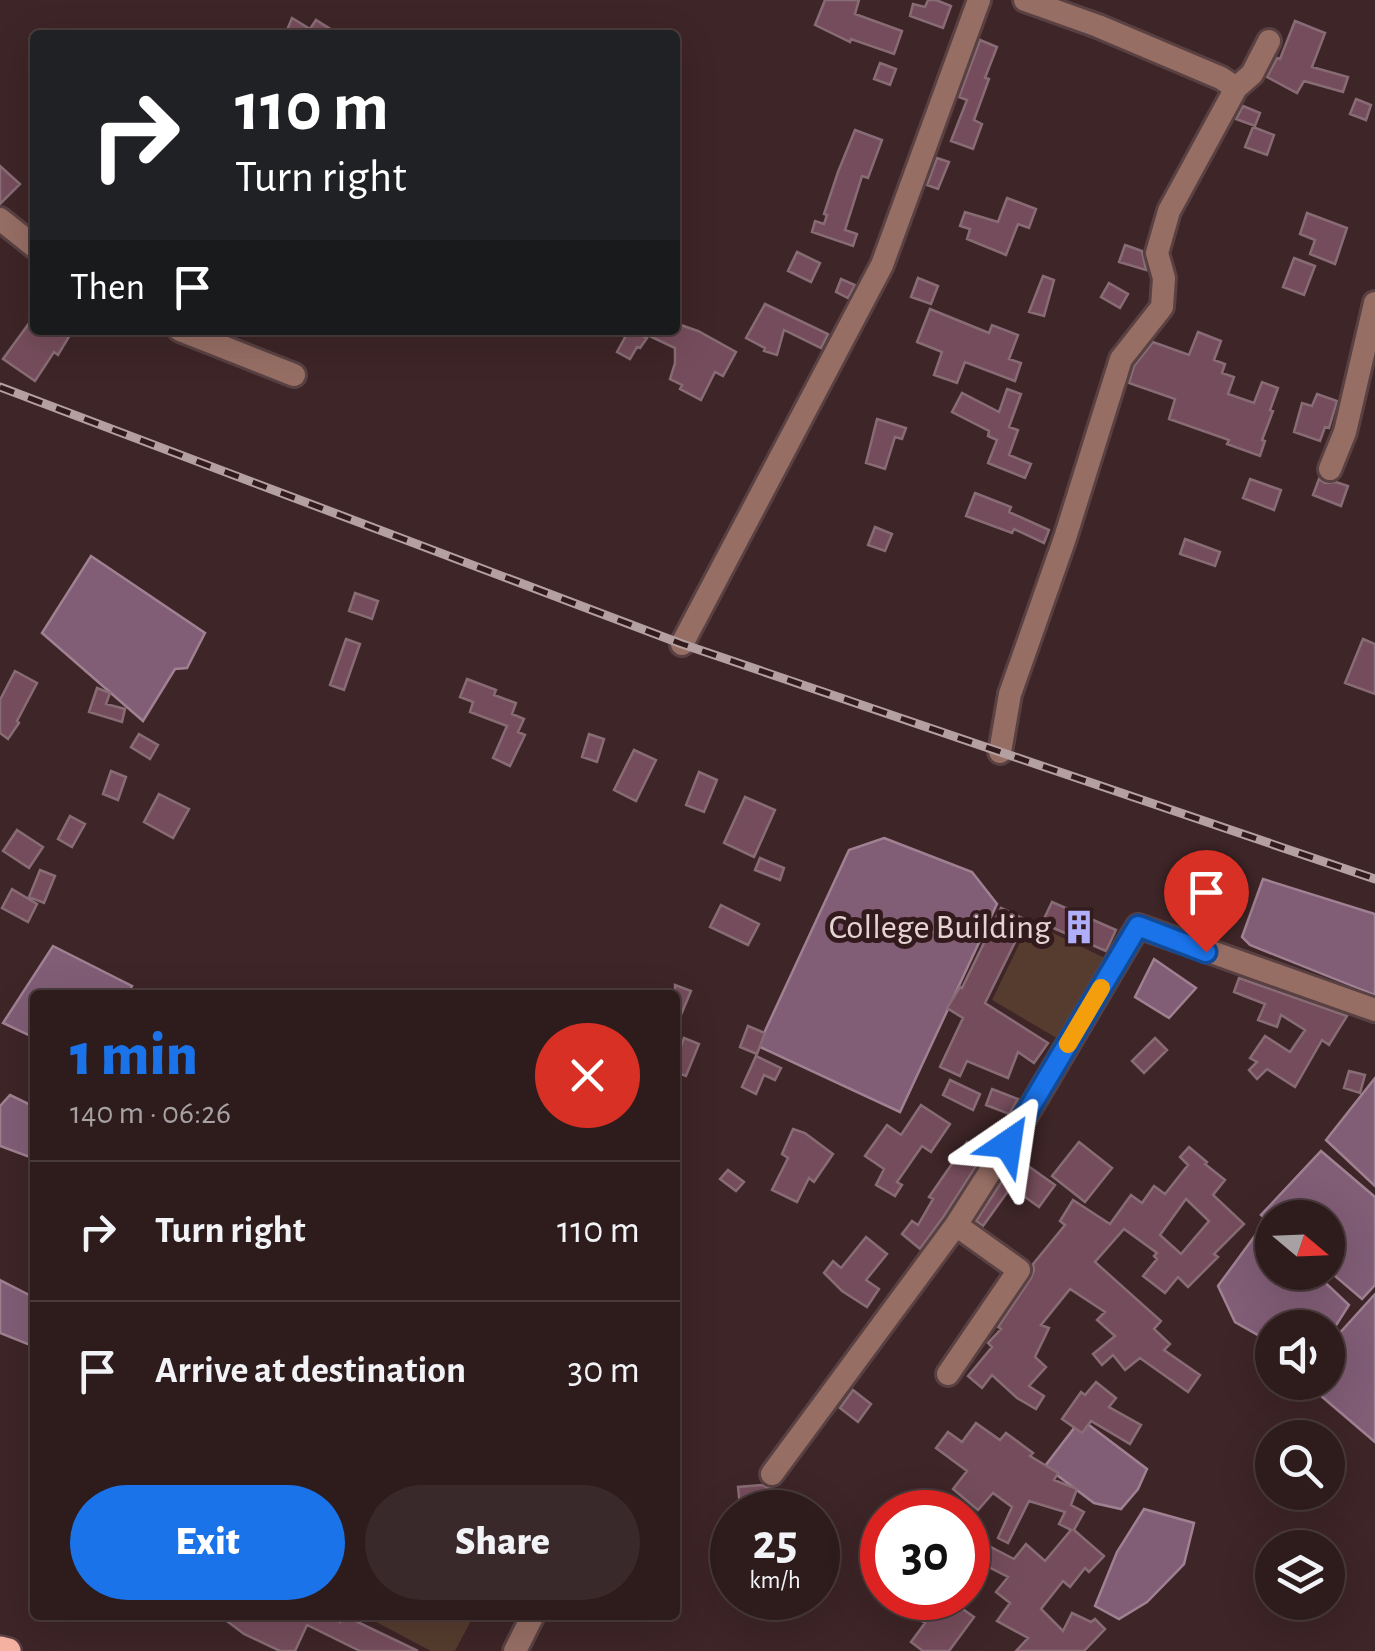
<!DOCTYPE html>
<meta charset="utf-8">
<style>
:root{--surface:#2e1c1d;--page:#3a292a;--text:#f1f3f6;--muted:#a7a1a4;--line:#493a3b;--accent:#1a73e8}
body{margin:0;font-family:"Alegreya Sans",sans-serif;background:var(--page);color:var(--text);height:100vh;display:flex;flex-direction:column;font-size:38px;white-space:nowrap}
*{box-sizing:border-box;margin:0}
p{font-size:32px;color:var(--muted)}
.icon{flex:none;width:55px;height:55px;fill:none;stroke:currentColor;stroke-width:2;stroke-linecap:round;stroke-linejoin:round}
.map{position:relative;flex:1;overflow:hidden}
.details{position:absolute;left:30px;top:990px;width:650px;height:630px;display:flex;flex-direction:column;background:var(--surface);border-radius:10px;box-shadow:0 10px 40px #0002,0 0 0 2px var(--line)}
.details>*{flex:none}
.guide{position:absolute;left:30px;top:30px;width:650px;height:305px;border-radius:10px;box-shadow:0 10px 40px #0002,0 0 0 2px var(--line);background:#202124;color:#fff;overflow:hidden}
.needle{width:65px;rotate:109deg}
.buttons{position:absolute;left:1255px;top:1200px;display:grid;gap:20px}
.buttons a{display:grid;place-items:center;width:90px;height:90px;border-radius:50%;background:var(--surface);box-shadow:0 10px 40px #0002,0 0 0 2px var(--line);font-size:50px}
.speed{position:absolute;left:710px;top:1490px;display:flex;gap:20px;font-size:50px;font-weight:700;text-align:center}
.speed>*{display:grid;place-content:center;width:130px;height:130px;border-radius:50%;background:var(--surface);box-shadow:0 10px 40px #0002,0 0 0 2px var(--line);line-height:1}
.speed small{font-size:25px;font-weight:400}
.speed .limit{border:15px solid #d22;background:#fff;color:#111}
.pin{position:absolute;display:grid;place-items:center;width:85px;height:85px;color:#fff;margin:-102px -42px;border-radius:50% 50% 50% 0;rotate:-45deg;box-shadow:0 0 10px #0007}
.pin .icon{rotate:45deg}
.me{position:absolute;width:110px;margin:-55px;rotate:32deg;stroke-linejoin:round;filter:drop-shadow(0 0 8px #0008)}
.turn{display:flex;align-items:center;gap:35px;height:210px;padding:0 40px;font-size:45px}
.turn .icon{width:130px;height:130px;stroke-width:2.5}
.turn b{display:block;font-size:70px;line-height:85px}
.then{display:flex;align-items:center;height:95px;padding:0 40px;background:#0003;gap:20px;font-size:38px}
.round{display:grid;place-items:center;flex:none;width:105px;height:105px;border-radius:52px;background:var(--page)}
.head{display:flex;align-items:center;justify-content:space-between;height:170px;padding:0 40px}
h1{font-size:60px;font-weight:800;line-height:75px;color:var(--accent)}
.action{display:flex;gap:20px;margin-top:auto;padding:20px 40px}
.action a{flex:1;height:115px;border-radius:60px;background:var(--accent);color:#fff;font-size:40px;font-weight:800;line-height:115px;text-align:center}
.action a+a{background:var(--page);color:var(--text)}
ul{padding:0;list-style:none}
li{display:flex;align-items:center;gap:30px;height:140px;padding:0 40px;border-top:2px solid var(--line)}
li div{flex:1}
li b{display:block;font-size:38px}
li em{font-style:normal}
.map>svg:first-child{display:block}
.green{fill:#553c2e}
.water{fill:#815d76;stroke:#9f8192;stroke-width:2.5}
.building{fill:#754c5b;stroke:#886c75;stroke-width:2.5;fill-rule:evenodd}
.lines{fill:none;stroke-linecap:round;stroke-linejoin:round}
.minor-casing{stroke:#594143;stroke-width:28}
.major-casing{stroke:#594143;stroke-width:30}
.minor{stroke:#966e64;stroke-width:22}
.major{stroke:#f5b2a3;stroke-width:25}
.rail-casing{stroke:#b4a0a1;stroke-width:9}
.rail{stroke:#331b1d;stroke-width:5;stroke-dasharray:15;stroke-linecap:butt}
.route-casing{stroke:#114b97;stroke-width:25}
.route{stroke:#1a73e8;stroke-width:18}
.slow{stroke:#f59e0b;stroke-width:18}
.labels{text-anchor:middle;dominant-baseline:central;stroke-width:10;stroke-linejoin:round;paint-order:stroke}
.poi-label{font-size:35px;fill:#e6d4d5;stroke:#331b1d;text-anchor:end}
</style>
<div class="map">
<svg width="1375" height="1651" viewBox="0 0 1375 1651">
<rect width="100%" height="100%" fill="#3e2527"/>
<!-- green -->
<path class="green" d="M1030 922 1111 961 1065 1043 992 1000Z
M363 1615H474L455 1651H431Z"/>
<!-- water -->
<path class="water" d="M91 556 205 633 187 668 175 669 143 721 42 633Z
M884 838 972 872 997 904 900 1112 758 1046 849 850Z
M1263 879 1375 914V995L1250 945 1242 937Z
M53 946 132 986 127 995H35V1038L3 1023Z
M1154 959 1196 988 1169 1018 1135 997Z
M1375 1078V1186L1326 1140Z
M10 1095 35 1107V1159L0 1146V1106Z
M1321 1151 1375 1197V1285L1362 1299 1328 1270V1218H1272V1224L1261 1215Z
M1257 1233 1272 1238V1272L1315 1273 1349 1305 1328 1338V1328H1272V1343L1235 1322 1218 1286Z
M0 1280 35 1298V1347L0 1333Z
M1375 1294V1442L1306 1383 1328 1382V1346Z
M1081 1419 1147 1469 1138 1489 1121 1509 1094 1503 1045 1466Z
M1144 1509 1194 1523 1184 1564 1147 1602 1119 1619 1095 1606 1117 1552Z"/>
<!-- building -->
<path class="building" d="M825 0H859L855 14 902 31 894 54 851 39 850 42 815 25Z
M928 0H936L951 6 943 28 910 16 913 4 925 7Z
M292 18 310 29 316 20 340 35H285Z
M1295 21 1325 33 1312 67 1348 77 1343 92 1304 81 1297 93 1267 77 1277 58 1280 59Z
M980 40 997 47 985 78 989 79 974 120 982 124 973 149 951 141 967 100 959 97Z
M880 63 896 69 890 85 874 79Z
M1356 99 1371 105 1366 120 1350 114Z
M1243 106 1260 113 1255 126 1236 119Z
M1253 127 1274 135 1267 155 1245 147Z
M855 130 882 140 868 178 862 176 845 230 857 234 853 246 812 232 815 221 824 224 827 215 824 214 838 172Z
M937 158 949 162 938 189 927 185Z
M0 166 20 184 0 204Z
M1007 198 1036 209 1029 228 1018 224 1006 255 967 239 970 229 960 226 965 212 998 222Z
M1307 213 1347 228 1335 264 1310 254 1315 240 1300 234Z
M1125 245 1142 251 1146 270 1119 262Z
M797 252 820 263 811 282 788 271Z
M1294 258 1315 266 1304 295 1283 287Z
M1043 276 1054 280 1044 316 1029 312Z
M918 278 938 286 931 304 911 297Z
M841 279 855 285 848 298 836 292Z
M1109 283 1128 294 1120 308 1101 297Z
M765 304 828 334 821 348 784 330 777 355 764 351 765 348 746 338Z
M930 309 989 333 992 325 1018 335 1009 359 1021 363 1015 381 965 362 957 383 934 375 942 352 917 342Z
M35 315V330H73L58 355 54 352 35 381 3 359Z
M675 323 698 331 736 352 723 376 715 372 701 400 680 389 682 385 670 379 675 363V348L637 330H675Z
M629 330 647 338 640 348 637 347 630 359 617 352Z
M1198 332 1221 341 1214 360 1225 364 1222 373 1234 377 1228 394 1254 403 1262 382 1278 388 1270 410 1273 411 1262 440 1265 441 1260 456 1227 444 1229 440 1169 419 1175 399 1129 383 1134 366 1153 342 1189 355Z
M1007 389 1021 394 1009 427 1018 430 1009 455 1031 464 1025 478 988 463 997 440 988 436 989 431 952 412 962 393 999 412Z
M1317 394 1337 401 1329 428 1325 427 1320 441 1294 432 1302 403 1312 406Z
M877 419 906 428 902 439 895 437 885 469 866 463Z
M1250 479 1281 490 1274 510 1243 498Z
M1319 479 1325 483 1336 482 1348 486 1341 506 1313 495Z
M975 493 1011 507 1009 512 1049 530 1044 543 1014 529 1012 533 966 516Z
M875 527 892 534 885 551 868 545Z
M1185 539 1220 552 1215 566 1180 554Z
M355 593 378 601 372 619 349 611Z
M346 639 360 644 344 690 330 685Z
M1363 639 1375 644V694L1345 683Z
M15 671 37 683 17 721 19 723 8 739 0 733V700Z
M467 679 496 690 494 695 516 703 512 714 524 719 518 732 525 735 510 766 493 758 507 726 470 712 473 702 460 697Z
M97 688 110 693 106 704 125 709 122 722 89 712Z
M139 734 158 745 150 759 131 747Z
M589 734 604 739 597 762 582 757Z
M634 750 656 760 636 801 614 790Z
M111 771 126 777 118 800 103 794Z
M699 772 717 780 704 812 686 805Z
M159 794 189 809 173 838 144 822Z
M745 797 775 810 754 857 724 843Z
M70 816 85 824 72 847 58 839Z
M17 830 43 847 29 868 3 851Z
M760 858 784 868 780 880 755 870Z
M40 870 55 876 44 903 29 897Z
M12 889 37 904 28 922 2 908Z
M1052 902 1116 930 1106 951 1042 923Z
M721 905 759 924 748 945 710 927Z
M1001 908 1026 920 985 1003 1048 1043 1034 1063 1018 1052 1008 1078 967 1061 960 1076 940 1067 963 1018 947 1008 960 987 962 988Z
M1239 978 1347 1016 1329 1045 1322 1040 1295 1087 1267 1069 1257 1079 1249 1070 1257 1062 1250 1058 1265 1036 1290 1052 1305 1030 1281 1015 1277 1027 1258 1020 1265 1004 1234 992Z
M675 985 691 991 675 1029Z
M748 1026 765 1033 757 1054 740 1047Z
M684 1038 699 1044 686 1076 675 1072V1063Z
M1155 1038 1167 1050 1144 1073 1132 1061Z
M756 1056 781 1068 775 1080 764 1075 756 1094 742 1087Z
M1349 1071 1365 1075 1360 1093 1344 1088Z
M950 1080 980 1094 973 1110 943 1095Z
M992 1089 1018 1099 1009 1114 986 1105Z
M921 1105 950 1124 931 1152 922 1146 897 1182 902 1185 895 1196 876 1185 884 1169 865 1156 887 1125 901 1135Z
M793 1129 805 1133 833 1154 814 1182 809 1178 797 1202 772 1190 788 1158 782 1154Z
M967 1142 984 1154 944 1216 920 1249 902 1234 912 1221 918 1225 933 1199 929 1197Z
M1079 1142 1112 1168 1085 1202 1052 1176Z
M1189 1147 1207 1162 1205 1164 1225 1180 1213 1195 1244 1224 1214 1254 1218 1257 1188 1287 1178 1277 1165 1293 1143 1276 1157 1259 1154 1256 1157 1253 1124 1229 1095 1262 1161 1321 1154 1329 1170 1344 1164 1350 1200 1375 1188 1392 1140 1358 1125 1370 1113 1355 1102 1365 1093 1354 1115 1336 1097 1320 1105 1312 1070 1289 1041 1325 1049 1328 1035 1357 1046 1367 1029 1386 1044 1396 1036 1409 1017 1398 992 1375 982 1388 968 1376 992 1347 988 1343 1001 1329 998 1327 1031 1278 1034 1270 1033 1264 1065 1225 1060 1221 1073 1200 1110 1224 1131 1195 1142 1203 1154 1186 1165 1194 1188 1165 1180 1157ZM1186 1199 1209 1221 1181 1254 1160 1235Z
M1017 1158 1055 1185 1039 1207 1011 1187 983 1226 976 1221Z
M728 1170 744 1182 736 1191 720 1179Z
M866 1237 887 1254 866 1280 879 1289 867 1307 842 1291 824 1273 833 1261 841 1268Z
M1096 1382 1116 1398 1109 1407 1141 1425 1130 1444 1091 1421 1082 1433 1062 1419 1081 1392 1085 1395Z
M853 1390 871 1404 858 1422 840 1408Z
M976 1423 1000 1440 1006 1433 1033 1453 1030 1456 1058 1473 1054 1480 1077 1489 1071 1505 1084 1512 1074 1530 1104 1556 1089 1572 1085 1568 1070 1587 1063 1581 1041 1609 1063 1631 1072 1613 1091 1622 1095 1619 1105 1629 1084 1651H1016L1028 1638 997 1621 1010 1603 996 1592 1008 1577 973 1559 981 1542 1014 1559 1026 1544 1045 1561 1071 1530 1059 1524 1065 1512 1029 1501 1008 1543 998 1538 1012 1507 993 1493 978 1510 953 1489 967 1471 936 1448 948 1432 962 1442Z
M762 1485 771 1489 772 1504 740 1507 738 1487Z
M889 1598H925L937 1606 944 1598H947L974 1617 949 1651H923L911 1642 925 1623Z
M219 1615H327L340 1622 343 1615 418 1651H360L307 1625 295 1651H280L244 1634Z"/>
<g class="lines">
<!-- minor casing -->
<g class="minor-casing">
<path id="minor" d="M1025 0 1098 26 1221 78 1236 88
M0 219 35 247
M180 330 294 375
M1330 469 1345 432 1375 303
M682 644 882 265 979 0
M1000 752 1010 694 1065 538 1121 359 1162 307 1164 278 1157 253 1169 211 1236 88 1252 74 1269 41
M948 1374 1019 1270 956 1225
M772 1474 956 1225 1025 1117 1138 926 1375 1010
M515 1651 533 1615"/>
</g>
<!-- major casing -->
<g class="major-casing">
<path id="major" d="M0 1649 8 1651"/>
</g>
<!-- minor -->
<use href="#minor" class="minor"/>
<!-- major -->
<use href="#major" class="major"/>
<!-- rail casing -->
<g class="rail-casing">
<path id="rail" d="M0 387 682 644 1375 879"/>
</g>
<!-- rail -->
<use href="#rail" class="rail"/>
</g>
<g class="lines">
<!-- route casing -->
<g class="route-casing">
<path id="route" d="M1008 1144 1138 926 1206 952"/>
</g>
<!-- route -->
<use href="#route" class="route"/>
<!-- slow -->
<path class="slow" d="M1068 1044 1101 988"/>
</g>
<!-- icons -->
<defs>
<g id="building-bare" transform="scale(2.7)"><path d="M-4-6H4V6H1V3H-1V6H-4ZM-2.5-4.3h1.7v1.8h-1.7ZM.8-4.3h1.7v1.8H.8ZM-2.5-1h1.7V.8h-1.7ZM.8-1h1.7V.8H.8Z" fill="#aeaefb" stroke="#331b1d" stroke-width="2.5" paint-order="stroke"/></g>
</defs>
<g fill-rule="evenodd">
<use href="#building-bare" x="1079" y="927"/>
</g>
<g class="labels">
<!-- poi labels -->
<g class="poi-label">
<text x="1051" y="927">College Building</text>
</g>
</g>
</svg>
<div class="buttons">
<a><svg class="needle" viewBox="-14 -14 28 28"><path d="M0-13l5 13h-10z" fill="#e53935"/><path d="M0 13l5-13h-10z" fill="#a7a1a4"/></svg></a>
<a><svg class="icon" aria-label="sound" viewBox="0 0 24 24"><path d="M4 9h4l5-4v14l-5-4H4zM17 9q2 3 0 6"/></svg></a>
<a><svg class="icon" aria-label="search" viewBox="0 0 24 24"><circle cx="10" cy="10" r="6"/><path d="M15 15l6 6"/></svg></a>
<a><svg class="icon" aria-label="layers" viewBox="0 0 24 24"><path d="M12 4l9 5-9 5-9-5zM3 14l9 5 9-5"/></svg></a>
</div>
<div class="speed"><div>25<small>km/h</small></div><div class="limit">30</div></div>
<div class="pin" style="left:1206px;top:952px;background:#d93025"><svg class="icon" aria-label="arrive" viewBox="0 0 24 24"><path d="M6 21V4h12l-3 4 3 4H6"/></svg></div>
<svg class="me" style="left:1008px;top:1144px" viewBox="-20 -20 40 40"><path d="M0-17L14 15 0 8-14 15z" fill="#1a73e8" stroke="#fff" stroke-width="4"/></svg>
<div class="guide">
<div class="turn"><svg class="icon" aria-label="right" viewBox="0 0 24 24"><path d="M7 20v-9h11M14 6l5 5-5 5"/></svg><div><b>110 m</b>Turn right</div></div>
<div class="then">Then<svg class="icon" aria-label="arrive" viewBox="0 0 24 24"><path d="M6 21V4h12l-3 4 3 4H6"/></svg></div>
</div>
<section class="details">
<div class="head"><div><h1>1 min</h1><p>140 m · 06:26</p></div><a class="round" style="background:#d93025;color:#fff"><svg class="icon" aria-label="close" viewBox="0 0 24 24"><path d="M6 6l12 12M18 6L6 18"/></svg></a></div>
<ul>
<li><svg class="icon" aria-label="right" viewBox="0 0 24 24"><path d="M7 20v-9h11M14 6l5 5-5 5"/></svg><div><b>Turn right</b></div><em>110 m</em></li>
<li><svg class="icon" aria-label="arrive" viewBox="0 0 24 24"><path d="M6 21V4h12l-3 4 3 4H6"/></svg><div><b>Arrive at destination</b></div><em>30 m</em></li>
</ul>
<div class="action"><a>Exit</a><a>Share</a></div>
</section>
</div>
